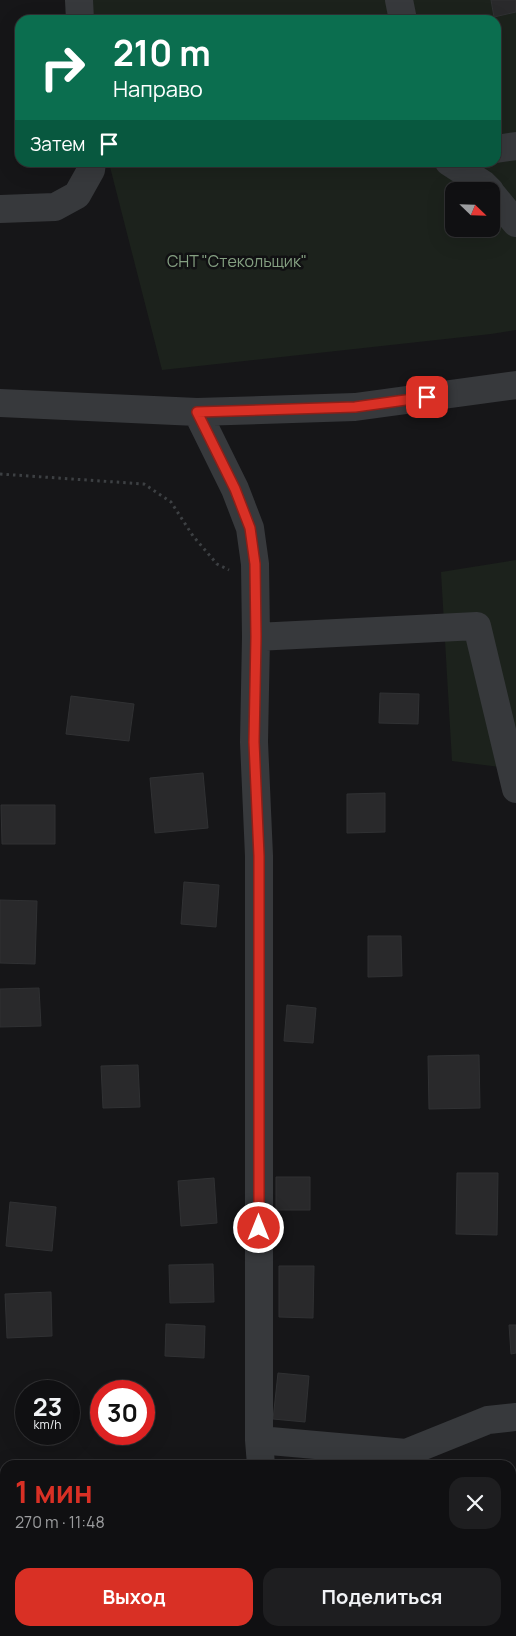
<!DOCTYPE html>
<html lang="ru">
<meta charset="utf-8">
<style>
:root{--surface:#101012;--page:#1e1e20;--text:#f1f3f6;--muted:#9c9d9f;--line:#303032;--accent:#d93025}
body{margin:0;font-family:Manrope,sans-serif;background:var(--page);color:var(--text);height:100vh;display:flex;flex-direction:column;font-size:19px;white-space:nowrap}
*{box-sizing:border-box;margin:0}
p{font-size:16px;color:var(--muted)}
.icon{flex:none;width:28px;height:28px;fill:none;stroke:currentColor;stroke-width:2;stroke-linecap:round;stroke-linejoin:round}
.map{position:relative;flex:1;overflow:hidden}
.panel{position:absolute;left:0px;top:1460px;width:516px;height:176px;display:flex;flex-direction:column;background:var(--surface);border-radius:15px 15px 0 0;box-shadow:0 5px 20px #0002,0 0 0 1px var(--line)}
.panel>*{flex:none}
.banner{position:absolute;left:15px;top:15px;width:486px;height:152px;border-radius:15px;box-shadow:0 5px 20px #0002,0 0 0 1px var(--line);background:#0b6e4f;color:#fff;overflow:hidden}
.needle{width:32px;rotate:113deg}
.tools{position:absolute;left:445px;top:182px;display:grid;gap:10px}
.tools a{display:grid;place-items:center;width:55px;height:55px;border-radius:10px;background:var(--surface);box-shadow:0 5px 20px #0002,0 0 0 1px var(--line);font-size:25px}
.speed{position:absolute;left:15px;top:1380px;display:flex;gap:10px;font-size:25px;font-weight:700;text-align:center}
.speed>*{display:grid;place-content:center;width:65px;height:65px;border-radius:50%;background:var(--surface);box-shadow:0 5px 20px #0002,0 0 0 1px var(--line);line-height:1}
.speed small{font-size:12px;font-weight:400}
.speed .limit{border:8px solid #d22;background:#fff;color:#111}
.pin{position:absolute;display:grid;place-items:center;width:42px;height:42px;color:#fff;margin:-21px;border-radius:10px;box-shadow:0 2px 8px #0006}
.me{position:absolute;width:55px;margin:-28px;rotate:0deg;stroke-linejoin:round;filter:drop-shadow(0 0 4px #0008)}
.turn{display:flex;align-items:center;gap:18px;height:105px;padding:0 15px;font-size:22px}
.turn .icon{width:65px;height:65px;stroke-width:2.5}
.turn b{display:block;font-size:35px;line-height:42px}
.then{display:flex;align-items:center;height:48px;padding:0 15px;background:#0003;gap:10px;font-size:19px}
.round{display:grid;place-items:center;flex:none;width:52px;height:52px;border-radius:15px;background:var(--page)}
.overview{display:flex;align-items:center;justify-content:space-between;height:85px;padding:0 15px}
h1{font-size:30px;font-weight:700;line-height:38px;color:var(--accent)}
.action{display:flex;gap:10px;margin-top:auto;padding:10px 15px}
.action a{flex:1;height:58px;border-radius:15px;background:var(--accent);color:#fff;font-size:20px;font-weight:700;line-height:58px;text-align:center}
.action a+a{background:var(--page);color:var(--text)}
.map>svg:first-child{display:block}
.green{fill:#1c221c;fill-rule:evenodd}
.building{fill:#29292b;stroke:#303133}
.lines{fill:none;stroke-linecap:round;stroke-linejoin:round}
.path{stroke:#3d4043;stroke-width:3;stroke-dasharray:2.5 4;stroke-linecap:butt}
.minor{stroke:#37393c;stroke-width:28}
.route-casing{stroke:#8d1f18;stroke-width:12}
.route{stroke:#d93025;stroke-width:9}
.labels{text-anchor:middle;dominant-baseline:central;stroke-width:5;stroke-linejoin:round;paint-order:stroke}
.park-label{font-size:16px;fill:#85a082;stroke:#111113}
</style>
<div class="map">
<svg width="516" height="1636" viewBox="0 0 516 1636">
<rect width="100%" height="100%" fill="#161618"/>
<!-- green -->
<path class="green" d="M68 0H516V330L491 334 162 370 109 163 496 162V20H73ZM454 191H491V229H454Z
M516 560V769L452 761 441 572Z"/>
<!-- building -->
<path class="building" d="M491 0H516V12L494 17Z
M496 104 500 120 496 121Z
M380 693 419 694 418 724 379 723Z
M71 696 134 704 129 741 66 734Z
M203 773 208 828 155 833 150 778Z
M385 793V832L347 833V794Z
M1 805H55V844H2Z
M184 882 219 885 216 927 181 924Z
M0 900 37 901 35 964 0 963Z
M368 936H401L402 976 368 977Z
M39 988 41 1026 0 1027V989Z
M287 1005 316 1008 313 1043 284 1041Z
M479 1055 480 1108 429 1109 428 1056Z
M138 1065 140 1107 103 1108 101 1066Z
M457 1173H498L497 1235 456 1234Z
M276 1177H310V1210H276Z
M214 1178 217 1223 181 1226 178 1181Z
M10 1202 56 1207 52 1251 6 1246Z
M213 1264 214 1302 170 1303 169 1265Z
M279 1266H314L313 1318 279 1317Z
M51 1292 52 1336 7 1338 5 1294Z
M166 1324 205 1326 204 1358 165 1356Z
M509 1325H516V1353L511 1354Z
M278 1373 309 1376 305 1422 273 1419Z
M511 1487H516V1535L511 1534Z
M185 1631H227V1636H185Z"/>
<g class="lines">
<!-- path -->
<path class="path" d="M0 474 144 484 171 502 193 536 217 564 229 570"/>
<!-- minor -->
<path class="minor" d="M79 0 80 20
M399 0 403 20
M496 149 516 146
M449 162 483 184 490 191
M491 193 516 223
M0 209 55 207 77 195 91 170 92 162
M0 403 197 412 355 407 516 385
M197 412 235 489 250 528 255 564 256 637 254 742 259 856V1440L261 1465
M256 637 477 626 516 789
M259 1440 406 1453 488 1420 516 1417
M274 1631V1636"/>
</g>
<g class="lines">
<!-- route casing -->
<g class="route-casing">
<path id="route" d="M259 1228V856L254 742 256 637 255 564 250 528 235 489 197 412 355 407 427 397"/>
</g>
<!-- route -->
<use href="#route" class="route"/>
</g>
<g class="labels">
<!-- park labels -->
<g class="park-label">
<text x="237" y="261">СНТ "Стекольщик"</text>
</g>
</g>
</svg>
<div class="tools">
<a><svg class="needle" viewBox="-14 -14 28 28"><path d="M0-13l5 13h-10z" fill="#e53935"/><path d="M0 13l5-13h-10z" fill="#9c9d9f"/></svg></a>
</div>
<div class="speed"><div>23<small>km/h</small></div><div class="limit">30</div></div>
<div class="pin" style="left:427px;top:397px;background:#d93025"><svg class="icon" aria-label="arrive" viewBox="0 0 24 24"><path d="M6 21V4h12l-3 4 3 4H6"/></svg></div>
<svg class="me" style="left:259px;top:1228px" viewBox="-20 -20 40 40"><circle r="17" fill="#d93025" stroke="#fff" stroke-width="3"/><path d="M0-11L8 9 0 5-8 9z" fill="#fff"/></svg>
<div class="banner">
<div class="turn"><svg class="icon" aria-label="right" viewBox="0 0 24 24"><path d="M7 20v-9h11M14 6l5 5-5 5"/></svg><div><b>210 m</b>Направо</div></div>
<div class="then">Затем<svg class="icon" aria-label="arrive" viewBox="0 0 24 24"><path d="M6 21V4h12l-3 4 3 4H6"/></svg></div>
</div>
<section class="panel">
<div class="overview"><div><h1>1 мин</h1><p>270 m · 11:48</p></div><a class="round"><svg class="icon" aria-label="close" viewBox="0 0 24 24"><path d="M6 6l12 12M18 6L6 18"/></svg></a></div>
<div class="action"><a>Выход</a><a>Поделиться</a></div>
</section>
</div>
